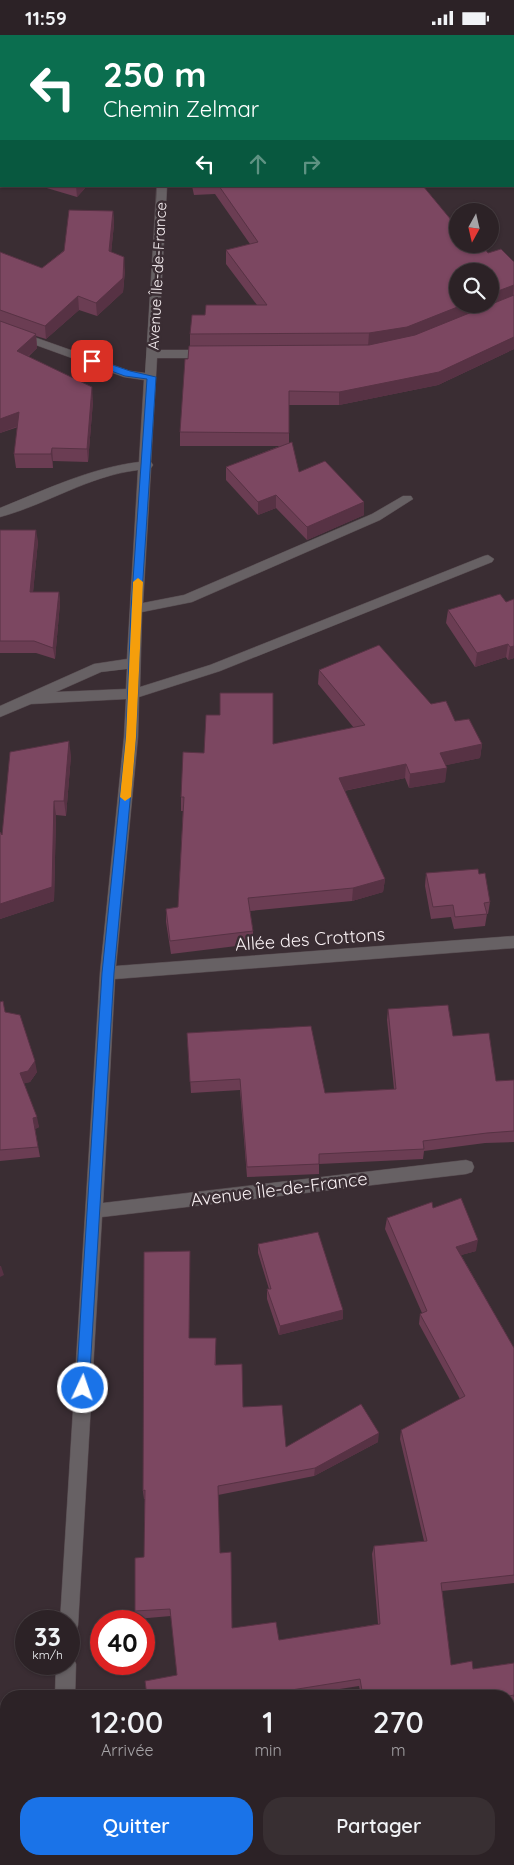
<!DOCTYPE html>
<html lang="fr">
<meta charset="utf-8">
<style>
:root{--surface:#2c2226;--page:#382f32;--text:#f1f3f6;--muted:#a6a4a7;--line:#483f43;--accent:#1a73e8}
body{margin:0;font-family:Quicksand,sans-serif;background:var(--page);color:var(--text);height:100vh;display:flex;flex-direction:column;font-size:19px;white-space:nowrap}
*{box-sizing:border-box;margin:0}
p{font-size:16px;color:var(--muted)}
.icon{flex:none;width:28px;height:28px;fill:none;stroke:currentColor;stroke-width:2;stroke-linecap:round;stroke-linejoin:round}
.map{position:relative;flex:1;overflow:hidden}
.details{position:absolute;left:0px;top:1655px;width:515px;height:175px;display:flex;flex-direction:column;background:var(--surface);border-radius:20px 20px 0 0;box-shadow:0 1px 4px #0004,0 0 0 1px var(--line)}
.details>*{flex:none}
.hud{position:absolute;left:0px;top:0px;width:515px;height:152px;box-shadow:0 1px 4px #0004,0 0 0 1px var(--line);background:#0b6e4f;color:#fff;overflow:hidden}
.needle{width:32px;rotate:188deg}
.buttons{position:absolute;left:449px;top:168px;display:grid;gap:10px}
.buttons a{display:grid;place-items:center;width:50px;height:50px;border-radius:50%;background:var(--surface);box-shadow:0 1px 4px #0004,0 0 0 1px var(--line);font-size:25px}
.speed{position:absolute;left:15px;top:1575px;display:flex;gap:10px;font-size:25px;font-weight:700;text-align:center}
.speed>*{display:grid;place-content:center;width:65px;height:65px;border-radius:50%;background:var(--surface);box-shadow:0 1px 4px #0004,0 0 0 1px var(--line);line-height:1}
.speed small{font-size:12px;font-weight:400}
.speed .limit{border:8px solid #d22;background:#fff;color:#111}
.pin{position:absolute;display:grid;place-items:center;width:42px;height:42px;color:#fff;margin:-21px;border-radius:10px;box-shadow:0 2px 8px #0006}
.me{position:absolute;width:55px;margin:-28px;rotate:3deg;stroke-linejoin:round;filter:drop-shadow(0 0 4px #0008)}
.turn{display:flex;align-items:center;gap:18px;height:105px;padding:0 20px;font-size:22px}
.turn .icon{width:65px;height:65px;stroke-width:2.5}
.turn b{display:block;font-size:35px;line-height:42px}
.lanes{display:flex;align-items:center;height:48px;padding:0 20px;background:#0003;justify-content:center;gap:25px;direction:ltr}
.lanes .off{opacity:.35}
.eta{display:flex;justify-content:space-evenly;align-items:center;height:85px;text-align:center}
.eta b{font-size:30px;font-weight:600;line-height:35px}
.action{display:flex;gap:10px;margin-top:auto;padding:10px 20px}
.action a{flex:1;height:58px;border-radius:20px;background:var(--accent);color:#fff;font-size:20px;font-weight:600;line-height:58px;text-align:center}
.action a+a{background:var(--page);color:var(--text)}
.status{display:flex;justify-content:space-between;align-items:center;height:35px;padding:0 25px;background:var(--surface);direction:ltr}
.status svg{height:14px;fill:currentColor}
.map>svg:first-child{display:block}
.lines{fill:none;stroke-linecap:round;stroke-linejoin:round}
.stream{fill:#6c4a5e;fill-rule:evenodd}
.minor-casing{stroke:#55494e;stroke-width:1}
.minor{fill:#676164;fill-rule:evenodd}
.wall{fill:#6b3d53}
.shaded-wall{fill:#573244}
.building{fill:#7c4761;stroke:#573244}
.route{fill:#1a73e8;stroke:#114b97}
.slow{fill:#f59e0b}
.labels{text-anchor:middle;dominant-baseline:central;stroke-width:5;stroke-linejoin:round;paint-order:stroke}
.far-street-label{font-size:15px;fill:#faf2f5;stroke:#3a2d33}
.street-label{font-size:18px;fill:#faf2f5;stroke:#3a2d33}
</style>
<div class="status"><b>11:59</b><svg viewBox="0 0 49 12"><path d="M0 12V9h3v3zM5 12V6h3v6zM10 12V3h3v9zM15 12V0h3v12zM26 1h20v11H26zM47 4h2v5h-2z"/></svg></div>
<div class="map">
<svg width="514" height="1830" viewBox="0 0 514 1830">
<rect width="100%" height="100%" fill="#3a2d33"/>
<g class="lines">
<!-- stream -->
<path class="stream" d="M425 0H433V1H426Z"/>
<!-- minor casing -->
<g class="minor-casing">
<path id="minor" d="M166 0H176V1H166Z
M157 151H167L158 315H209L215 319 209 323H157L151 427 153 430 151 433 143 568 184 560 372 479 403 461H411L413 464 380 485 192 567 142 577 140 652 210 630 484 521 488 520 494 524 492 527 220 636 139 662 138 702 116 931 514 901V913L115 944 103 1168 466 1125 472 1127 474 1132 472 1137 466 1139 102 1182 78 1590 76 1597 69 1599V1586H60L100 938 124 702 126 664 31 669 0 682V671L94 629 127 624 138 435C88 441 48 469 0 482V473C45 455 90 433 139 427L144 345 124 342 0 297V290L130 336 145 338ZM127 634 126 654 56 657 101 637Z
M69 1621 73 1622 76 1629 75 1661H55L56 1629H69Z
M514 1810V1830H461L463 1824H509V1811Z
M45 1824H65V1830H45Z"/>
</g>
<!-- minor -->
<use href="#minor" class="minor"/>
</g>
<!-- wall -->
<path class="wall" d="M16 0H144V1H17Z
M40 151H87L77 162Z
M192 151H423L452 186 488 218 514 227V314L438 350 339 370H289V408L299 437 364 480 307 505 276 473 258 480 226 445V432L280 411H180V397L188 324 190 311V299L205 280 257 270 226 229V215L250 209 215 159 194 160Z
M113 176 114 189 111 217 125 235 123 257 97 281 79 275 46 304 36 301 37 313 28 322 93 366 88 427 53 426V433H16L14 419 18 392 0 398V217L42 233Z
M0 495 38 506 33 557H59L60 568 55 624 36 618H0Z
M514 564V623L508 625 506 622 475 632 446 588 448 575 506 567Z
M319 635 431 669 455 686 482 709 480 723 446 730 445 747 409 753 405 743 344 756 385 844 383 857 352 866 250 876 253 896V909L171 919 166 887V874L178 872 183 776H181V762L204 718 273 709 354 693 318 649Z
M71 720 66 781 56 780 54 866 0 884V797L2 800Z
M426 838 479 839 490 867 488 879H487L485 891 454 894 451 882 431 884 425 851Z
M0 967 37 1037 30 1047 24 1048 39 1092 35 1094 40 1122 0 1126Z
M388 974 453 1001 496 1046 514 1045V1107L485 1108 424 1116 423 1124 319 1129V1139L247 1142 240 1055 191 1058 187 998 325 1058 394 1054 387 985Z
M433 1173 476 1216 461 1220 514 1313V1548L442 1556 451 1630 473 1634 514 1628V1680L511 1667 509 1668V1661H361L359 1651 295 1661H147L177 1640 171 1581 136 1584 135 1576 144 1522 145 1464H144L143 1456 190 1227 189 1303 216 1313V1330L243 1372 286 1412 378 1407 314 1441 218 1460 220 1518 232 1593 279 1605 378 1589 372 1519 374 1511 424 1506 400 1404 401 1395 460 1364 419 1289 420 1279 422 1278 385 1194 387 1183Z
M258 1209 343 1275V1284L279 1300 267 1264V1254H269L258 1218Z
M514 1722V1798L509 1799V1723Z
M164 1824H362L323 1830H165Z"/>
<!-- shaded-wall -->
<path class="shaded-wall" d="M76 151H87L77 162Z
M113 176 114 189 110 230 109 216Z
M124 222 125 235 123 257 97 281 96 268Z
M514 250 513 263 405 305 368 312 369 298 465 269H490V259Z
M78 261 79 275 46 304 45 291Z
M36 299 37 313 18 330 17 316Z
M514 302V314L438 350 339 370V357Z
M92 352 93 366 88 427 87 414Z
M19 377 21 390 0 398V384Z
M52 413 53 426V433L51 419Z
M276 460V473L258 480V467Z
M364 467V480L307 505V492Z
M36 495 38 506 32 568 30 557Z
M59 557 60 568 55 624 53 613Z
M508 609 506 622 475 632 477 618Z
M514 611V623L508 625 510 612Z
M69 706 71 720 66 781 64 766Z
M482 709 480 723 438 732 440 718Z
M406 729 405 743 338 757 339 743Z
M447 733 445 747 409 753 410 739Z
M54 766 56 780 54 866 0 884V869Z
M385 844 383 857 352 866 353 853Z
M35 1026 37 1037 30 1047 22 1049 20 1038Z
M37 1082 39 1092 35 1094 40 1122 33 1083Z
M478 1205 476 1216 454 1222 456 1212Z
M0 1231H1L4 1240 0 1242Z
M343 1275V1284L279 1300 280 1291Z
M379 1398 378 1407 314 1441 315 1433Z"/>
<!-- building -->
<path class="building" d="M40 0H144V1H45Z
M267 0H316L315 1H267Z
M219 151H423L452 186 458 185V209H481L488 218 501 214 514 227V250L490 259V236H458V269H465L407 292 369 298 190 299 192 280H205L206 270H267L226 215 258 207Z
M69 175 113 176 109 216 124 222 123 243 96 268 78 261 45 291 0 275V217L42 233 64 216Z
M514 260V302L439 337 339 357 289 356V398L180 397 185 324H188L189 311 369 310 415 300Z
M0 286 36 299 17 316 92 352 87 414 52 413 51 419H14L19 377 0 384Z
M292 407 299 437 325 426 364 467 307 492 276 460 258 467 226 432Z
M0 495H36L30 557H59L53 613 34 606H0Z
M500 559 506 567 514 564V611L510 612 508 609 477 618 448 575Z
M379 610 431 669 446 666 455 686 469 684 482 709 440 718 447 733 410 739 406 729 339 743 385 844 353 853 248 863 253 896 170 906 166 874 178 872 184 762H181L183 717 204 718 206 680H220V658H273V709L365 690 319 635Z
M69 706 64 766H54L52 852 0 869V797L2 800 10 717Z
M478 834 479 839 485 838 490 867 484 868 487 879 455 882 453 870 433 872 426 838Z
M3 966 5 977 20 980 35 1026 28 1036 20 1038 37 1082 33 1083 38 1112 0 1115V967Z
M448 970 453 1001 489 998 496 1046 514 1045V1096L487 1098 423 1106 424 1114 319 1119V1129L247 1132 240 1044 190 1047 187 998 311 991 325 1058 396 1054 388 974Z
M461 1163 478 1205 456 1212 514 1313V1540L441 1548 451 1630 472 1626 473 1634 514 1628V1662V1660L509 1661H363L360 1644 279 1657 280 1661H147L145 1646 177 1640 170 1574 135 1576V1523L144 1522 145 1455 143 1456 144 1217 190 1216 189 1303H216L215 1330 242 1329 243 1372 282 1370 286 1412 361 1369 379 1398 315 1433 218 1451 220 1518 231 1517 232 1593 276 1587 279 1605 380 1589 374 1511 427 1506 401 1395 465 1361 420 1279 427 1276 387 1183 432 1167 433 1173Z
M318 1197 343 1275 280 1291 267 1254H271L258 1209Z
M514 1722V1793L509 1794V1723Z
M164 1824H330L291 1830H165Z"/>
<!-- route -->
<path class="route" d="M92 323 130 336 156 342 141 574 136 702 114 938 89 1353 87 1358 83 1360 78 1358 76 1353 102 938 126 702 131 574 147 344 125 341 89 328V324Z"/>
<!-- slow -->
<path class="slow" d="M138 543 143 547 136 702 131 762 125 766 120 762 126 702 133 547Z"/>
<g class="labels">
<!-- far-street labels -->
<g class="far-street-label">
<text transform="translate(157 241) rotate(-87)">Avenue Île-de-France</text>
</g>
<!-- street labels -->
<g class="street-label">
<text transform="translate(310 904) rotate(-4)">Allée des Crottons</text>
<text transform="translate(279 1154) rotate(-7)">Avenue Île-de-France</text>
</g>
</g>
</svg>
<div class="buttons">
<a><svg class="needle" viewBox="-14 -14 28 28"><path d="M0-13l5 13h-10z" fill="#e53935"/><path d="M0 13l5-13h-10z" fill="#a6a4a7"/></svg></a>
<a><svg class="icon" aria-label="search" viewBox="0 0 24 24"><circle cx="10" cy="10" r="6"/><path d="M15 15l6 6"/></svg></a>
</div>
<div class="speed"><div>33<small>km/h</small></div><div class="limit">40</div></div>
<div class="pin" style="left:92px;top:326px;background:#d93025"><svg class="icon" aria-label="arrive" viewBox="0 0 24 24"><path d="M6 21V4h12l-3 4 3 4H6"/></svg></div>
<svg class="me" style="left:83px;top:1353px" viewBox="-20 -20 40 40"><circle r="17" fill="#1a73e8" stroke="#fff" stroke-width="3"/><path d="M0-11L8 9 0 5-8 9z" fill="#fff"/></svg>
<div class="hud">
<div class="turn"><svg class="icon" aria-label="left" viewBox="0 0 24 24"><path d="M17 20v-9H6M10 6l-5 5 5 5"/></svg><div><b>250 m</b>Chemin Zelmar</div></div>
<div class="lanes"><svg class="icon" aria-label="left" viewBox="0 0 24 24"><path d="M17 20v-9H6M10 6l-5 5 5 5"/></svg><svg class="icon off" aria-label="ahead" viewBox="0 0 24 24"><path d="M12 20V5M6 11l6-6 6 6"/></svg><svg class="icon off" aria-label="right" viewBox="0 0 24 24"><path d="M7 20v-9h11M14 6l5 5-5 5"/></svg></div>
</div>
<section class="details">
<div class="eta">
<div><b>12:00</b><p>Arrivée</p></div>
<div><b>1</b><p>min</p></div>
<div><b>270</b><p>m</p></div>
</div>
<div class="action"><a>Quitter</a><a>Partager</a></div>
</section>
</div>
